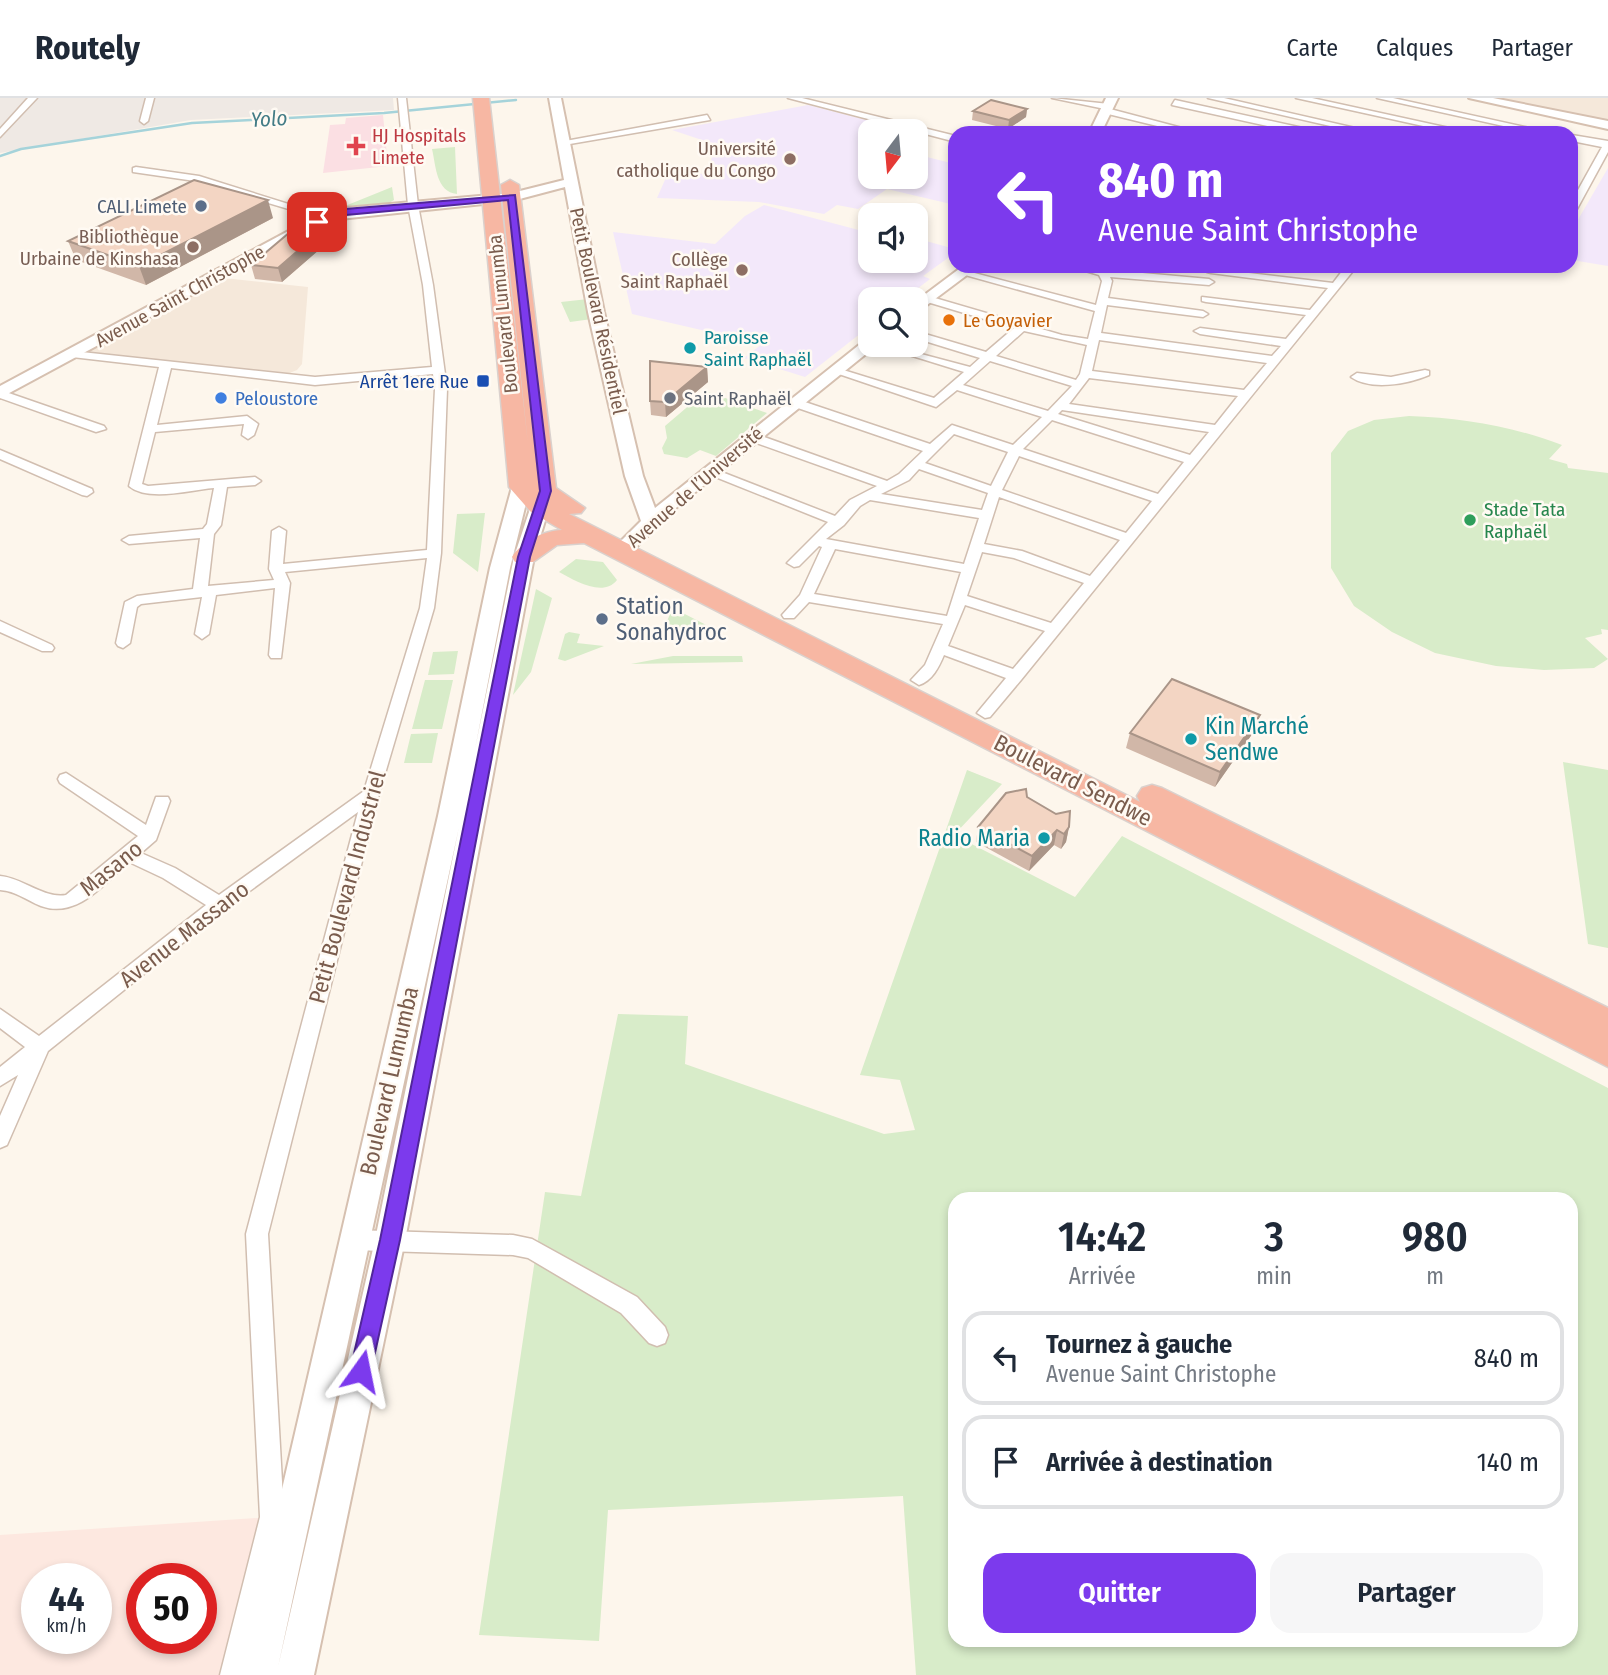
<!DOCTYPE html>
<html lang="fr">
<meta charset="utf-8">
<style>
:root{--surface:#fff;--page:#f6f6f7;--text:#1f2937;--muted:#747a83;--line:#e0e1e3;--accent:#7c3aed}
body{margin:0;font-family:"Fira Sans Condensed",sans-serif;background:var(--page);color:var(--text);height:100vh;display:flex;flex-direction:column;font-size:26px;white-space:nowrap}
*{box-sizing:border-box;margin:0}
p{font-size:23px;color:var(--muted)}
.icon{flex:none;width:38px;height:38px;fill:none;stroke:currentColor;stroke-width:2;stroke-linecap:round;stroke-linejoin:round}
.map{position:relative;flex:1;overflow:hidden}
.sheet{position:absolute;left:948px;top:1094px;width:630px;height:455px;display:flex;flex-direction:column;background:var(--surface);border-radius:21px;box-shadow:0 4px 10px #0003}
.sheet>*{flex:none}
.top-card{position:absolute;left:948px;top:28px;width:630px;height:147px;border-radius:21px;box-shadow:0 4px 10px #0003;background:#7c3aed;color:#fff;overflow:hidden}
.needle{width:46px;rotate:196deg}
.tools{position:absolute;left:858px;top:21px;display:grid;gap:14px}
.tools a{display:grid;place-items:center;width:70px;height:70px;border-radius:14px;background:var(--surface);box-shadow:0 4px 10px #0003;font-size:35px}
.speed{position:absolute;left:21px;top:1465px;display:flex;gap:14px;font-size:35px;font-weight:700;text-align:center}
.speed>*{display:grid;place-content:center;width:91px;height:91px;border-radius:50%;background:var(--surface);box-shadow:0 4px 10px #0003;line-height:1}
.speed small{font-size:18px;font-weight:400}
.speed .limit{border:10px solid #d22;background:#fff;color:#111}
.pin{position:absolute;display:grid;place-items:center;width:60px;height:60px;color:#fff;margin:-30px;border-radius:14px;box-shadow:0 4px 10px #0006}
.me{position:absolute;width:77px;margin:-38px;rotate:12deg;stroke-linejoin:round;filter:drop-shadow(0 0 5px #0008)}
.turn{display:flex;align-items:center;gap:24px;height:147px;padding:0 35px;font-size:32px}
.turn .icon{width:91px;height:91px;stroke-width:2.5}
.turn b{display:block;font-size:49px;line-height:60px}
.eta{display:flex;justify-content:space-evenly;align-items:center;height:119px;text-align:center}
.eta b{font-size:42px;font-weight:600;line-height:49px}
.primary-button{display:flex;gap:14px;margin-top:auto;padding:14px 35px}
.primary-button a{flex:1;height:80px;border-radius:21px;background:var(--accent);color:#fff;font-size:28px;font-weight:600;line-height:80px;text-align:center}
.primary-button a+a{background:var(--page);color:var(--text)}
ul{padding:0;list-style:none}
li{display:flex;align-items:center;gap:21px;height:94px;margin:0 14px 10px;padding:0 21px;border:4px solid var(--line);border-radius:21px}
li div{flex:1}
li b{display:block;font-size:26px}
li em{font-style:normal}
header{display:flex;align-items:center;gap:42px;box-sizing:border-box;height:98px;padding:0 35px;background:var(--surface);border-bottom:2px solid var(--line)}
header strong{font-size:33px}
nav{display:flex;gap:38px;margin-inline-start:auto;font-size:24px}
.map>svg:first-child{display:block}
.residential{fill:#f5e8da}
.commercial{fill:#fde8e0;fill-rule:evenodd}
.industrial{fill:#efe9e4}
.education{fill:#f3e8fa}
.medical{fill:#fbdfe3}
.green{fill:#d8ecc9;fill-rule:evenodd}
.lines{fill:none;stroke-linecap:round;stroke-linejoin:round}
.stream{stroke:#a5d3da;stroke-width:2.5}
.street-casing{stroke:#d1beb0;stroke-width:3}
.secondary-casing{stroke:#d6c0b0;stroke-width:4}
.highway-casing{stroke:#dad1cd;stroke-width:3}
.street{fill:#fff;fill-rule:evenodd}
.secondary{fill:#fff;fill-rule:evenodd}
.highway{fill:#f7b7a3;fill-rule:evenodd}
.wall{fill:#d1b7a8}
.shaded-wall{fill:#aa9588}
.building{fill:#f3d5c3;stroke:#aa9588;stroke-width:2}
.route{fill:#7c3aed;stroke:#51269a;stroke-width:2}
.health-dot{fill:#e0444e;stroke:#fffaf3;stroke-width:2.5}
.education-dot{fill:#8d6e63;stroke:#fffaf3;stroke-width:2.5}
.service-dot{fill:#5c6f8a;stroke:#fffaf3;stroke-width:2.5}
.food-dot{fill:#e8710a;stroke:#fffaf3;stroke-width:2.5}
.culture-dot{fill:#0f9aa8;stroke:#fffaf3;stroke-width:2.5}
.transit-dot{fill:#1a4fb4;stroke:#fffaf3;stroke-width:2.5}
.shop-dot{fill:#3f7fe0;stroke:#fffaf3;stroke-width:2.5}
.worship-dot{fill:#6b7280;stroke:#fffaf3;stroke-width:2.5}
.leisure-dot{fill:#2e9e5b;stroke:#fffaf3;stroke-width:2.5}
.labels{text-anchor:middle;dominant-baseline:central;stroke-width:5;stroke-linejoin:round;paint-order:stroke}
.far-health-label{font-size:19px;fill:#be3a42;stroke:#fffaf3;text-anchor:start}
.far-education-label{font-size:19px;fill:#785e54;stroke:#fffaf3;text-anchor:end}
.far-service-label{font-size:19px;fill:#4e5e75;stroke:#fffaf3;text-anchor:end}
.far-street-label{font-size:19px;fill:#7a5c4d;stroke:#fffaf3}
.far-food-label{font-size:19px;fill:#c56008;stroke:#fffaf3;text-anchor:start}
.far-culture-label{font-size:19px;fill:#0d838f;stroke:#fffaf3;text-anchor:start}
.far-transit-label{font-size:19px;fill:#164399;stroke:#fffaf3;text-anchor:end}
.far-shop-label{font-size:19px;fill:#366cbe;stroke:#fffaf3;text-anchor:start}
.far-worship-label{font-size:19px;fill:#5b616d;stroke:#fffaf3;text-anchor:start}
.far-leisure-label{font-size:19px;fill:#27864d;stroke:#fffaf3;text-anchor:start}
.far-water-label{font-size:21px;font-style:italic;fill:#437c86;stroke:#fffaf3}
.service-label{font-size:23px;fill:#4e5e75;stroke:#fffaf3;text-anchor:start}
.culture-label{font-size:23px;fill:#0d838f;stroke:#fffaf3;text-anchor:start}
.street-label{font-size:23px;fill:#7a5c4d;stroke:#fffaf3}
</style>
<header>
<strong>Routely</strong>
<nav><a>Carte</a><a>Calques</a><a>Partager</a></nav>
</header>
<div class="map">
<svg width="1608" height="1577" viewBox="0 0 1608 1577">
<rect width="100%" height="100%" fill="#fdf6ec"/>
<!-- residential -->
<path class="residential" d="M1485 0H1608V26Z
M224 180 308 189 302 266 297 272 282 278 82 257Z"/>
<!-- commercial -->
<path class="commercial" d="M272 1419 233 1577H0V1437ZM37 1480H96V1540H37ZM142 1480H201V1540H142Z"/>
<!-- industrial -->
<path class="industrial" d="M0 0H393L394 12 191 22 0 55Z"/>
<!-- education -->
<path class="education" d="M808 7 901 31 870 33V79H915V56L955 66V107L887 91 858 111 837 107 824 116 759 104 657 100 668 75 709 76 714 46 672 32Z
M1608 70V168L1572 162V132Z
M764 107 870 135V163H915V140L955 151V155L923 178 930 181 904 201H870V228L805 279 744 260 762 246 632 216 613 134 715 146 745 118Z"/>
<!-- medical -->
<path class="medical" d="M383 17 388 68 323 75 330 27 345 26 346 20Z"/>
<!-- green -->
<path class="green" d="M455 49 457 96C436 94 436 68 432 51Z
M392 89 394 102 389 105 345 108Z
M588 201 592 221 570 224 561 204Z
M706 293 767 315 716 358 700 352 687 360 664 356 662 350 667 340 665 328Z
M1409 318C1463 320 1512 328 1562 347L1549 361 1567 366 1568 370 1608 375V532L1601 531 1602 536 1585 540 1608 561 1594 570 1544 572 1496 568 1435 555 1392 534 1354 508 1331 470V355L1348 333 1374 322Z
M485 415 478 474 453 455 457 416Z
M576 461 603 464 617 482C603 500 574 482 559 474Z
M536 491 552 500 531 574 513 597Z
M673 510 720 534 673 535 666 525Z
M569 534 580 536 577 545 604 548 565 563 558 561 565 536Z
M458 553 454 576 428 577 433 554Z
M673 558H742L743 564 631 566Z
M425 582H453L442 631H412Z
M438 635 432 665H404L411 636Z
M1563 664 1608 672V850L1588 846Z
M967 672 1002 686 954 737 1075 799 1122 738 1608 990V1577H916L903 1398 608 1412 599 1543 479 1537 545 1094 581 1098 618 916 688 918 685 966 884 1036 915 1032 900 982 860 977ZM956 1101H1572V1542H956Z"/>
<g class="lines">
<!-- stream -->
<path class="stream" d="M0 58 21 51 192 25 384 15 516 2"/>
<!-- street casing -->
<g class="street-casing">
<path id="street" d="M28 0H37L0 39V31Z
M146 0H154L148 23 144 26 140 23Z
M398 0H406L418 107 433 187 447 291 441 455 434 510 379 696 268 1136 284 1419 246 1577H220L260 1419 246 1136 358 714 225 811 48 953 7 1047 0 1050V1018L18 977 0 988V969L25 949 0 930V911L39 938 206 807 163 780 129 764C104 786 77 821 41 808 26 802 16 793 0 792V778C23 780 44 801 66 797L138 738 60 685 58 681 60 677 66 675 146 727 156 699H168L170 703 156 742 141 755 175 770 219 797 364 693 420 510 427 460 285 474 290 485 281 560H271L269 557 275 490 216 497 209 536 202 541 195 536 202 499 141 506 137 509 130 545 123 550 118 548 116 545 125 504 137 498 193 491 200 440 129 446 122 442 129 438 203 431 207 426 214 390C190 392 148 404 129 388L159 269 72 259 66 256 72 253 315 279 432 269 423 187 408 107ZM171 270 315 287 433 276 435 291 427 452 283 466 286 433 279 429 272 433 269 471 274 482 208 488 214 436 221 427 227 389 255 387 261 383 255 379 148 388 142 386 155 334 244 326 242 337 248 341 254 337 258 326 247 318 157 327Z
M788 0H802L956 38V44Z
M1052 0 1109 6 1113 9 1110 11 1201 35H1186L1104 15 1105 11Z
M1208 0H1224L1377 35H1361Z
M1296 0H1312L1472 35H1455Z
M1377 0H1393L1552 35H1535Z
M1175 2 1312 32 1316 35H1300L1172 7Z
M707 17 710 22 564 47 560 44Z
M1572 37 1608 43V54L1577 111 1572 114V103L1602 49 1572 43Z
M136 69 199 78 330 119 322 121 195 83 133 74V70Z
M1069 168 1099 171 1101 168H1111L1109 172 1209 181 1214 184 1209 187 1110 179 1112 183 1108 200 1203 213 1208 216 1203 219 1107 207 1101 235 1272 258 1281 248 1200 236 1194 233 1200 230 1286 241 1306 217 1206 204 1202 203V199L1310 212 1328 190 1211 175 1207 174V170L1333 185 1346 168H1357L1021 582 990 619 985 620 977 615 1006 580 944 557C939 569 932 583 919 587L911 582 925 567 943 526 809 504 794 520H784L782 517 800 497 822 449 819 448 799 468 794 469 787 465 828 424 703 374 714 371 835 418 850 402 877 388 748 342V336H756L887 383 899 376 923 353 792 308V302L796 301 930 346 952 327 1013 347 1042 319 957 292 936 309 830 273 840 271 934 300 964 274 906 256V252L970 269 980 260 915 240V233L986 254 1014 230 924 203V199L928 198 1062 237 1088 241 1095 213 958 175 963 172 1096 207 1102 183 1099 177ZM1024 233 1087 247 1080 276 1076 282 996 258ZM1099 242 1267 265 1244 292 1092 273ZM990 263 1072 288 1048 313 963 287ZM1089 280 1238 298 1215 327 1069 306ZM1062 312 1209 334 1190 357 1058 316ZM1052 322 1184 364 1158 396 1023 351ZM954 336 1008 354 991 388 925 365ZM1019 358 1152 403 1126 435 1002 392ZM919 371 988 395 982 412 881 396 909 382ZM999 399 1120 442 1090 478 1022 453 984 446ZM870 402 979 420 964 466 826 441 844 427 860 408ZM835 451 961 474 947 518 814 496ZM982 454 1014 460 1084 485 1051 525 967 498ZM965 507 1045 533 1013 571 948 548Z
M1425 272 1429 273V277C1408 286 1371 293 1351 279L1357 275 1391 279Z
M0 292 104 328 106 331 96 334 0 300Z
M0 352 92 391 93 394 87 398 82 397 0 361Z
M0 523 52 547 54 550 52 553H42L0 534Z
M353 1132 513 1137 532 1141 637 1199 665 1229 668 1237 665 1245 657 1248 649 1245 621 1215 528 1160 513 1157 353 1152 345 1149 342 1142 345 1135Z"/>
</g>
<!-- secondary casing -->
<g class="secondary-casing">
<path id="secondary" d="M549 0H561L604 214 643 378 655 410 864 243 870 241V247H877L678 408 627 458 620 460 610 454 641 423 625 378 588 214 565 89 512 103 330 122 0 300V288L320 116 345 110 512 95 564 82Z
M1106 0H1118L1101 35H1089Z
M1469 0H1493L1608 23V31Z
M963 168H979L915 216V204Z
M521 384 530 389 510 470 475 651 514 459 536 393 545 388 554 393 534 459 405 1142 314 1577H239L438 718 490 470 512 389ZM459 729 375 1142 278 1569Z"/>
</g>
<!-- highway casing -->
<g class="highway-casing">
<path id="highway" d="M473 0H489L528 346 501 87 510 82 519 87 556 390 585 410 581 415 569 416 1140 704 1137 698 1142 690 1152 687 1162 690 1608 910V969L584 445 557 447 533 464H515L512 459C522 443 543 433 562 432L531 414 509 389Z"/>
</g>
<!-- street -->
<use href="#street" class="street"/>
<!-- secondary -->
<use href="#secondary" class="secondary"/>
<!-- highway -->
<use href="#highway" class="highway"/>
</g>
<!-- wall -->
<path class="wall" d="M1027 11 1026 19 1008 31 972 22 973 13Z
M273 120 146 187 76 162 68 143Z
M320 151 282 184 255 181 251 167Z
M707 269 708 284 666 319 651 317 650 303Z
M1260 617 1255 632 1215 689 1126 650 1130 635Z
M1027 699 1069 729 1066 744 1061 751 1054 747 1029 773 976 744 978 729Z"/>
<!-- shaded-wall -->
<path class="shaded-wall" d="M1027 11 1026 19 1008 31 1009 22Z
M268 102 273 120 146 187 139 168Z
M316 137 320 151 282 184 278 170Z
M707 269 708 284 666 319 665 304Z
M1260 617 1255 632 1215 689 1220 674Z
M1069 729 1066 744 1061 751 1064 736Z
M1057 732 1054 747 1029 773 1032 758Z"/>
<!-- building -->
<path class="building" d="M991 2 1027 11 1009 22 973 13Z
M194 82 268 102 139 168 68 143Z
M290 134 316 137 278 170 251 167Z
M650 263 707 269 665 304 650 303Z
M1172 581 1260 617 1220 674 1130 635Z
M1026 691 1027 699 1056 716 1070 713 1069 729 1064 736 1057 732 1032 758 978 729 1006 695Z"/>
<!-- route -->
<path class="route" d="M515 97 551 393 530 459 400 1142 371 1273 368 1280 361 1283 353 1280 350 1273 380 1142 518 459 540 393 508 102 346 117 317 126 312 124 345 111Z"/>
<!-- markers -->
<path class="health-dot" d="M352.5 37.5h7v7h7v7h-7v7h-7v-7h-7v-7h7z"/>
<g class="education-dot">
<circle cx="790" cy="61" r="7"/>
<circle cx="193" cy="149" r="7"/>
<circle cx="742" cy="172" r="7"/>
</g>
<g class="service-dot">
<circle cx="201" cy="108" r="7"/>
<circle cx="602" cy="521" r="7"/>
</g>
<circle class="food-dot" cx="949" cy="222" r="7"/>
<g class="culture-dot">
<circle cx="690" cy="250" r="7"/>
<circle cx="1191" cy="641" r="7"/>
<circle cx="1044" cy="740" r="7"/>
</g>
<rect class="transit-dot" x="476" y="276" width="14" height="14" rx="3.5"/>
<circle class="shop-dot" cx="221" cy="300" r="7"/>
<circle class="worship-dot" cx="670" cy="300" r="7"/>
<circle class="leisure-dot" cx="1470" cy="422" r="7"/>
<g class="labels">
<!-- far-health labels -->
<g class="far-health-label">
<text x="372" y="37">HJ Hospitals<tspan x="372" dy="22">Limete</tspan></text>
</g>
<!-- far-education labels -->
<g class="far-education-label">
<text x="776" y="50">Université<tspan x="776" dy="22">catholique du Congo</tspan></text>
<text x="179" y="138">Bibliothèque<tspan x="179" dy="22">Urbaine de Kinshasa</tspan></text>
<text x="728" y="161">Collège<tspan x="728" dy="22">Saint Raphaël</tspan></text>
</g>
<!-- far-service labels -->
<g class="far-service-label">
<text x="187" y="108">CALI Limete</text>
</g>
<!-- far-street labels -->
<g class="far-street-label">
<text transform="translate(180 198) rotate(-29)">Avenue Saint Christophe</text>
<text transform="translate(598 213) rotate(78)">Petit Boulevard Résidentiel</text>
<text transform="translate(503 216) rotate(-96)">Boulevard Lumumba</text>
<text transform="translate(695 389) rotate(-41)">Avenue de l’Université</text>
</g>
<!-- far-food labels -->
<g class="far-food-label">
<text x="963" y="222">Le Goyavier</text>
</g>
<!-- far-culture labels -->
<g class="far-culture-label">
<text x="704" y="239">Paroisse<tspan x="704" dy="22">Saint Raphaël</tspan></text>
</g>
<!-- far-transit labels -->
<g class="far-transit-label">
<text x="469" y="283">Arrêt 1ere Rue</text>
</g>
<!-- far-shop labels -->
<g class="far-shop-label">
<text x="235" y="300">Peloustore</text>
</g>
<!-- far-worship labels -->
<g class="far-worship-label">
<text x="684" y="300">Saint Raphaël</text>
</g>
<!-- far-leisure labels -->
<g class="far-leisure-label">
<text x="1484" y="411">Stade Tata<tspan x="1484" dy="22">Raphaël</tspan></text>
</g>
<!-- far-water labels -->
<g class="far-water-label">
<text transform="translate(269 21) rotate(-3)">Yolo</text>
</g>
<!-- service labels -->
<g class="service-label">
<text x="616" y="508">Station<tspan x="616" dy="26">Sonahydroc</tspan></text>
</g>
<!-- culture labels -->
<g class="culture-label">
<text x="1205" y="628">Kin Marché<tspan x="1205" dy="26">Sendwe</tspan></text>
<text x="1030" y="740" text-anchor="end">Radio Maria</text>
</g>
<!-- street labels -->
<g class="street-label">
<text transform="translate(1073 682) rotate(27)">Boulevard Sendwe</text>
<text transform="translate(111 770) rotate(-39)">Masano</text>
<text transform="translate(347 789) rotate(-75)">Petit Boulevard Industriel</text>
<text transform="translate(184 836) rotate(-38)">Avenue Massano</text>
<text transform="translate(389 983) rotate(-77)">Boulevard Lumumba</text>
</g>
</g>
</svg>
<div class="tools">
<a><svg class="needle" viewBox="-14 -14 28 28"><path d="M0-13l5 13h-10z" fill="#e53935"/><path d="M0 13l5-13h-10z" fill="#747a83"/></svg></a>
<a><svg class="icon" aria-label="sound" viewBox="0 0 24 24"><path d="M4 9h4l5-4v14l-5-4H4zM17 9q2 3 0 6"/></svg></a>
<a><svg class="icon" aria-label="search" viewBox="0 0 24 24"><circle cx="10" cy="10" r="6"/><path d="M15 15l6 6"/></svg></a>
</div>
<div class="speed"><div>44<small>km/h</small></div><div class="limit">50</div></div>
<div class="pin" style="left:317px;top:124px;background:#d93025"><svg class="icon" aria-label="arrive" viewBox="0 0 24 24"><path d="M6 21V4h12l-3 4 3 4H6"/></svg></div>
<svg class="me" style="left:361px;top:1273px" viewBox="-20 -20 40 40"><path d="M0-17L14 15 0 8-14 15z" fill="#7c3aed" stroke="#fff" stroke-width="4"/></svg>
<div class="top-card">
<div class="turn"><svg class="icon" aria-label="left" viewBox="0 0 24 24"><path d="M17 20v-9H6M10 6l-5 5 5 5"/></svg><div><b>840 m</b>Avenue Saint Christophe</div></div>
</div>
<section class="sheet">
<div class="eta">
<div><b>14:42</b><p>Arrivée</p></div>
<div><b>3</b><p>min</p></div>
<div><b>980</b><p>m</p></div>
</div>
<ul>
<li><svg class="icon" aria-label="left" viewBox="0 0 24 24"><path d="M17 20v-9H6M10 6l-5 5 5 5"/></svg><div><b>Tournez à gauche</b><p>Avenue Saint Christophe</p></div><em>840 m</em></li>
<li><svg class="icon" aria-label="arrive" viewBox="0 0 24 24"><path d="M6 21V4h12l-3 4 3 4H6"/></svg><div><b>Arrivée à destination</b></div><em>140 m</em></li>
</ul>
<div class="primary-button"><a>Quitter</a><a>Partager</a></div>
</section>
</div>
